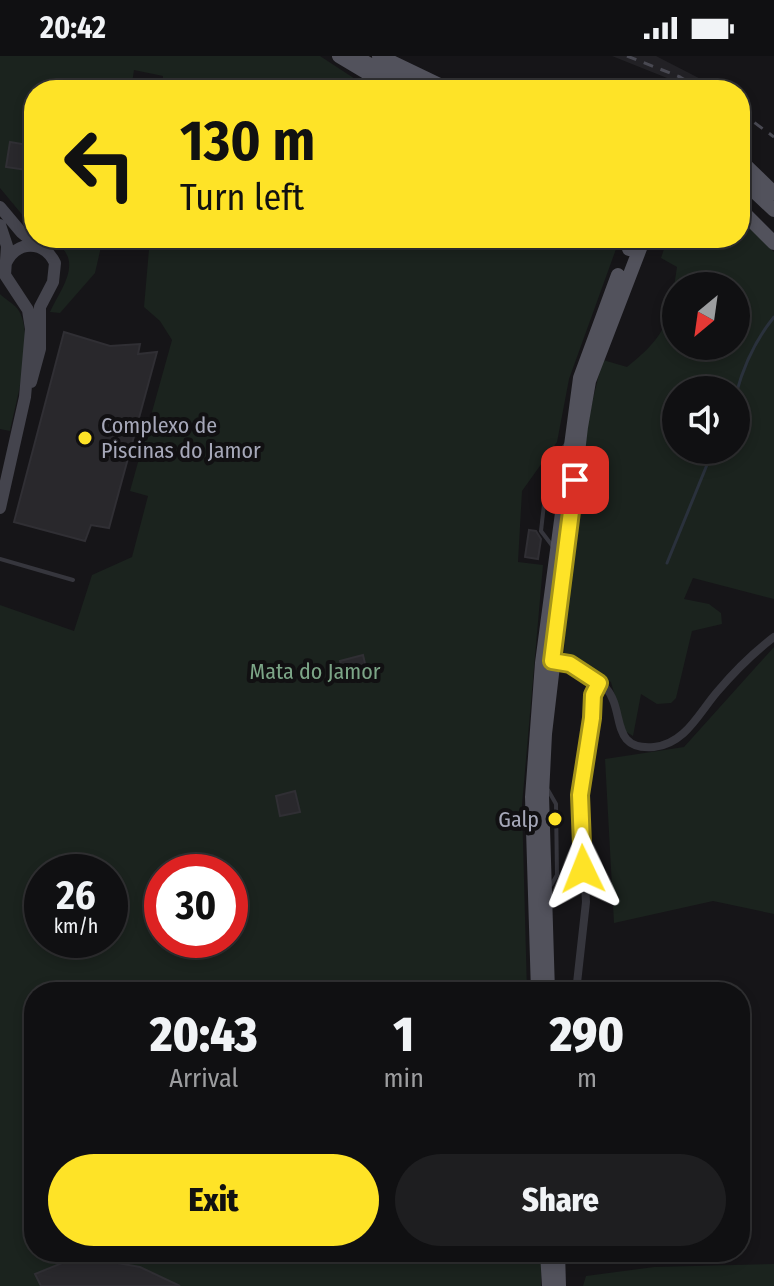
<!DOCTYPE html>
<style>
:root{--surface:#101012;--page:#1e1e20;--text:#f1f3f6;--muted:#9c9d9f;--line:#303032;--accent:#fee327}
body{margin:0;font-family:"Fira Sans Condensed",sans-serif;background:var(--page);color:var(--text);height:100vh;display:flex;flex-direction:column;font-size:30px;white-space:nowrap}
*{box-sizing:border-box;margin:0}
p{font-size:26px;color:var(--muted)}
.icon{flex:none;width:44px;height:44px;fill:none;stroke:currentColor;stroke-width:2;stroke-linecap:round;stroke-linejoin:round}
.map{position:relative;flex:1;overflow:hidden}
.side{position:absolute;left:24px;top:926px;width:726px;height:280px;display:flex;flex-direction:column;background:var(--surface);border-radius:32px;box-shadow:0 4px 12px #0003,0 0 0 2px var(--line)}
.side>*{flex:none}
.guide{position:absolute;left:24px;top:24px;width:726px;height:168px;border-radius:32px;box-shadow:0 4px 12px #0003,0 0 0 2px var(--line);background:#fee327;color:#111;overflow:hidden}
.needle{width:52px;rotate:209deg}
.buttons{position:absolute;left:662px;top:216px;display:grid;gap:16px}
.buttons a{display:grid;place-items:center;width:88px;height:88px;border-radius:50%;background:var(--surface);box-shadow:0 4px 12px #0003,0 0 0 2px var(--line);font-size:40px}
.speed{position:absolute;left:24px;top:798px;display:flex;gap:16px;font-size:40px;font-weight:700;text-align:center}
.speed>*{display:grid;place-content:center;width:104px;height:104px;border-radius:50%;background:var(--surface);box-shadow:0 4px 12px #0003,0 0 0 2px var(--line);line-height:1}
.speed small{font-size:20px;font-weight:400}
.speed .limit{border:12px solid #d22;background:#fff;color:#111}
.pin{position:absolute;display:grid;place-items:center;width:68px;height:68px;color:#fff;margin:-34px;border-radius:16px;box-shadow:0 4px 12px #0006}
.me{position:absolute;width:88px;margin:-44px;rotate:358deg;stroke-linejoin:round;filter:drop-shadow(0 0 6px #0008)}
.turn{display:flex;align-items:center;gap:28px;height:168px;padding:0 24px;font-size:36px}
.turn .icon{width:104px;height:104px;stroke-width:2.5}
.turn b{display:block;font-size:56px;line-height:68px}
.eta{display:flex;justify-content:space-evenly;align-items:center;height:136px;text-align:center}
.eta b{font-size:48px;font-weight:800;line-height:56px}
.cta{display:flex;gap:16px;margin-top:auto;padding:16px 24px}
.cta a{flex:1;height:92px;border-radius:48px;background:var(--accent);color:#111;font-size:32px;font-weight:800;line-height:92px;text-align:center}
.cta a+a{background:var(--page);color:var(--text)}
.status{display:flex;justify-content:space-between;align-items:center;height:56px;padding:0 40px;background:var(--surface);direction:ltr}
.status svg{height:22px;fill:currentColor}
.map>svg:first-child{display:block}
.built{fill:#222125}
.green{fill:#1b231e;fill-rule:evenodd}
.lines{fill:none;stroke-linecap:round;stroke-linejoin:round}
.stream{stroke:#2a313c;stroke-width:3}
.building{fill:#29282c;stroke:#302f34;stroke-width:2}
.lane{stroke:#36363d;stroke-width:4}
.street{stroke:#36363d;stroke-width:8}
.secondary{stroke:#44444d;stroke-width:12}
.primary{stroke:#52525c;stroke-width:14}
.rail{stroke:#494952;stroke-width:3;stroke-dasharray:10 8;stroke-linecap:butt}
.route-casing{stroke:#a59419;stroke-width:20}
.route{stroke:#fee327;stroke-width:14}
.poi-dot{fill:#fee327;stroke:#111012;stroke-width:3}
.labels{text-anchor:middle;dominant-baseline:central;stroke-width:8;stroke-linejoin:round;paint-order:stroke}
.poi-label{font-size:22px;fill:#a6a8b9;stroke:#111012;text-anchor:start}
.park-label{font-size:22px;fill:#7ca587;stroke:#111012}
</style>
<div class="status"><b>20:42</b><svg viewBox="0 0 49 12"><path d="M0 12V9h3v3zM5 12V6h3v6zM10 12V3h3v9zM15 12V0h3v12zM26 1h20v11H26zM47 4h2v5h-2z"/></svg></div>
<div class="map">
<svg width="774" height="1230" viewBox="0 0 774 1230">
<rect width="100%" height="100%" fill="#161518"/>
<!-- built -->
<path class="built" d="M612 0H656L722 34H697Z"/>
<!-- green -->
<path class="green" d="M0 0H320L372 34H163V20L134 14 131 34H34V173L0 132Z
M740 162 774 196V543L693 522 684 543 709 548 721 557 722 568 692 575 676 642 671 647 657 648 641 638 633 680 625 675 611 626 564 599C569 501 576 398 603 304L627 311C671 276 669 262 677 211L661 202 664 193 655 188 653 182H740ZM676 230H736V290H676ZM676 334H736V394H676Z
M49 182H103L95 217 60 257 50 256C62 230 87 203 49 182Z
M150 182H620L569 323 557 386 522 435 518 506 543 509 522 749 527 936H34V1196H542L541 1230H0V549L74 575 92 519 132 501 148 440 130 435 172 284 160 265 144 251ZM42 816H110V884H42ZM162 816H230V884H162Z
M0 238C6 244 15 248 19 255 35 283 16 345 10 375L0 373Z
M774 591V858L713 845 614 867 605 703 684 691Z
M774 1208V1230H583L586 1220 654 1211Z"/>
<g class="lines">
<!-- stream -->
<path class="stream" d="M736 338C743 312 756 283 774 261
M667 507 713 394"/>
</g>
<!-- building -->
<path class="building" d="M10 86 34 90V115L6 111Z
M64 276 110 290 140 288 138 298 157 296 109 472 91 469 85 485 14 466Z
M529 474 536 475 541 483 538 503 525 501Z
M363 599 367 616 345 621 340 605Z
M295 735 300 756 280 760 276 740Z
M89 1202 140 1211 180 1230H41L35 1218 72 1203Z"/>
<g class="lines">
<!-- lane -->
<path class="lane" d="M554 492 541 475 548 413 566 388
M0 503 73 524
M548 734 556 748 557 819 551 829"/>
<!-- street -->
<path class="street" d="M552 605C572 609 593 617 606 632 626 655 609 695 654 691 685 688 699 657 717 636 734 616 753 597 774 581
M576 936 586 846 580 739 592 662 593 639 599 627"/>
<!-- secondary -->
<path class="secondary" d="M0 151 21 176 37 189
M0 169 7 190 5 219 28 254 31 273 25 341 0 452
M6 207C17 184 44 184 55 207L53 226 40 251V293L31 326"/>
<!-- primary -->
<path class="primary" d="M339 0 396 34
M354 0 416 34
M379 0 450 34
M740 104 774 137
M740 122 774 154
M740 153 774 187
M629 193 630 182
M538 936 532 741 542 607 580 322 618 219
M548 936 542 739 545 678 581 371 589 325 644 182
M547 1196 549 1230
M558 1196 559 1230"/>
<!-- rail -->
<path class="rail" d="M627 0 680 21 703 34
M740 56 774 81"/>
</g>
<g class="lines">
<!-- route casing -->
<g class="route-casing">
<path id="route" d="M575 424 552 605 570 608 599 627 593 639 592 662 580 739 583 813"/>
</g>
<!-- route -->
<use href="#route" class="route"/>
</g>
<!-- markers -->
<g class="poi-dot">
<circle cx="85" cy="382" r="8"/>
<circle cx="555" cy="763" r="8"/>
</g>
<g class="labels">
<!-- poi labels -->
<g class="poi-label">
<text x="101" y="369">Complexo de<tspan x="101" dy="25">Piscinas do Jamor</tspan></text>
<text x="539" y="763" text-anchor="end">Galp</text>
</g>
<!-- park labels -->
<g class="park-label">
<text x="315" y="615">Mata do Jamor</text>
</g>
</g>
</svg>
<div class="buttons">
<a><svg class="needle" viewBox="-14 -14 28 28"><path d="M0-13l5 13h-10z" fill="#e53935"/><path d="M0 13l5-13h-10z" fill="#9c9d9f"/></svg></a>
<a><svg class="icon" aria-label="sound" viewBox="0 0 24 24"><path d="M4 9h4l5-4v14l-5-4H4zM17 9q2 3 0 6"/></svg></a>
</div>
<div class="speed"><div>26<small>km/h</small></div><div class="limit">30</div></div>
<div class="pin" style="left:575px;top:424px;background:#d93025"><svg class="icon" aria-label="arrive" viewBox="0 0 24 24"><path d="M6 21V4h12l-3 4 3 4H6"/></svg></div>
<svg class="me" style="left:583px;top:813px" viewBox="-20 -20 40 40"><path d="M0-17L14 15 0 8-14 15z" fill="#fee327" stroke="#fff" stroke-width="4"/></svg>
<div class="guide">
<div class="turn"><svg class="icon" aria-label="left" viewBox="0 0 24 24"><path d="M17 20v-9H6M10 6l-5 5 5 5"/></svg><div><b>130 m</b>Turn left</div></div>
</div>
<section class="side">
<div class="eta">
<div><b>20:43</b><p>Arrival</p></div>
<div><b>1</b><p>min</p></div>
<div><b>290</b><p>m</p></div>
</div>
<div class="cta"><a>Exit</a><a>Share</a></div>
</section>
</div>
